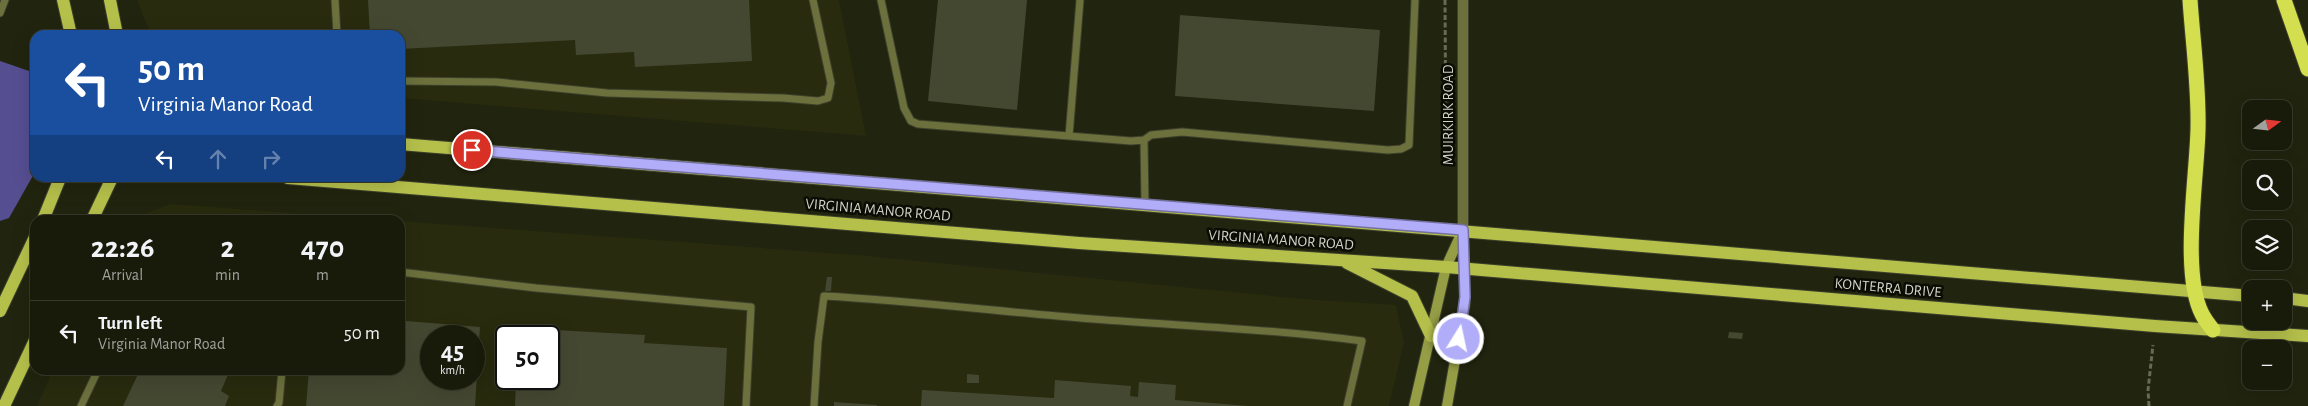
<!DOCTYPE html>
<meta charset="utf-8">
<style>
:root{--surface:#191b0a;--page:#222413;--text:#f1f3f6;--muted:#9fa19c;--line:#37392b}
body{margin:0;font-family:"Alegreya Sans",sans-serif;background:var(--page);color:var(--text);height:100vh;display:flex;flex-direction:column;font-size:19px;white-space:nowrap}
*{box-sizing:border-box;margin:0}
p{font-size:16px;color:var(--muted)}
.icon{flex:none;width:28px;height:28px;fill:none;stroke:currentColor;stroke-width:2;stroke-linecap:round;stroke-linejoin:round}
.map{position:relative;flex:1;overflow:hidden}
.details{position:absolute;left:30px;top:215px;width:375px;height:160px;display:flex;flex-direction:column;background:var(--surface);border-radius:15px;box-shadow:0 5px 20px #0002,0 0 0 1px var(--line)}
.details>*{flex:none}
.hud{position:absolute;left:30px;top:30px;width:375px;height:152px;border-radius:15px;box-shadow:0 5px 20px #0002,0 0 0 1px var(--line);background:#1a4fa0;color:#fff;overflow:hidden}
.needle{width:32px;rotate:75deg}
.tools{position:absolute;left:2242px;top:100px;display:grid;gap:10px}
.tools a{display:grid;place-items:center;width:50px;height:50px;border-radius:10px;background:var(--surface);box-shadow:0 5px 20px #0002,0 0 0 1px var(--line);font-size:25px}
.speed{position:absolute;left:420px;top:325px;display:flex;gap:10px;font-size:25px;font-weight:700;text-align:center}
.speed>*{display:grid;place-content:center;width:65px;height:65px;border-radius:50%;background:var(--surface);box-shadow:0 5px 20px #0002,0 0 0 1px var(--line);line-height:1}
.speed small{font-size:12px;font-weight:400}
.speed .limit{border:2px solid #111;border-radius:8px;background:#fff;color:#111}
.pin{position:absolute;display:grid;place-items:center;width:42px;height:42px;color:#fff;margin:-21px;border:2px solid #fff;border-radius:50%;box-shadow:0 1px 5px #0007}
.me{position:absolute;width:55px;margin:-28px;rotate:10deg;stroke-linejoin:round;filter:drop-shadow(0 0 4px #0008)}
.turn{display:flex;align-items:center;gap:18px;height:105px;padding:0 25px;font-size:22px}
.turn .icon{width:65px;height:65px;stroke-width:2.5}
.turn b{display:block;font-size:35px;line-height:42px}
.lanes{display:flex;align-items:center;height:48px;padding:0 25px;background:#0003;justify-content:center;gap:25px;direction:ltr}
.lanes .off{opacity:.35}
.eta{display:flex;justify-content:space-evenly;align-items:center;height:85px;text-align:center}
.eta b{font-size:30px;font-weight:700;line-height:35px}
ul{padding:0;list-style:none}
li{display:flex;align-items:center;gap:15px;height:65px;padding:0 25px;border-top:1px solid var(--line)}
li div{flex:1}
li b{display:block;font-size:19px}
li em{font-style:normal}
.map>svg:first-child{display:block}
.built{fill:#282b0e;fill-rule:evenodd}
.forest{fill:#554e91}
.building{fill:#454831;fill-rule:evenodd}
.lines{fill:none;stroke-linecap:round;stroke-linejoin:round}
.service-casing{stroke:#3d402b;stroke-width:9}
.minor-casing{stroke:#3d402b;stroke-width:12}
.secondary-casing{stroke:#3d402b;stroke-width:12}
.primary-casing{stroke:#3d402b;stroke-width:14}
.motorway-casing{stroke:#3d402b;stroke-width:17}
.path{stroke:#686a58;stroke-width:3;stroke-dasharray:5 2.5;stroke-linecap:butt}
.service{stroke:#6b703c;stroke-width:7}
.minor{stroke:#6b703c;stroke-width:10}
.secondary{stroke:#959d45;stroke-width:10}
.primary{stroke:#b5c04b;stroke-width:12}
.motorway{stroke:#d3df4e;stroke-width:15}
.route-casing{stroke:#7470a2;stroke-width:12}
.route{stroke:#b2adf9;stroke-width:9}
.labels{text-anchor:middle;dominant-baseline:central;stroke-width:5;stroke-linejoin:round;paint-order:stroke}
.street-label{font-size:15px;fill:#d1d3c6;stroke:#0b0c04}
</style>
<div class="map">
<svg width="2308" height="406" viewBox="0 0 2308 406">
<rect width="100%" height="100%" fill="#21240e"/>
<!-- built -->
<path class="built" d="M137 0H839L866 136 400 98V35H151Z
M170 204 384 220H135L139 216Z
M400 221 857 255 1304 299 1396 305 1404 343 1389 406H37L53 370H400ZM431 336H474V379H431ZM506 336H549V379H506Z"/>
<!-- forest -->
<path class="forest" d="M0 61 35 73V172L9 218 0 221Z"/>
<!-- building -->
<path class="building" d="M368 0H749L752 61 635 67 634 52 576 55 575 40 400 49V35H370Z
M938 0H1027L1017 110 928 101Z
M1180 15 1380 30 1374 111 1175 96Z
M827 277H832L831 291H825Z
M400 314H406V321L480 327 475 406H306L309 370H400ZM431 336H474V379H431Z
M519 328 645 335 644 343 727 348 724 406H515L516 379H549V336H519Z
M1729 332 1743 333 1742 339 1728 338Z
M140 370H230L221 391 229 396 225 406H123Z
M967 374 979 375V383H967Z
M1055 380 1131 386 1130 396 1138 397 1139 382 1176 385 1175 400 1249 406H921L922 390 1054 398Z
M834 402 877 405V406H834Z"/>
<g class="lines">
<!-- service casing -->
<g class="service-casing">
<path id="service" d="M335 0 337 35
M881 0 904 108 911 121 918 124 1131 141 1144 140 1151 135 1182 132 1388 150 1401 149 1409 145 1415 0
M0 13 5 0
M400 81 496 82 607 93 783 98 818 101 828 98 831 83 813 0
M1069 136 1080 0
M1144 140 1145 204
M400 272 536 288 751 307 746 406
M81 406 98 370
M277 406 279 403 282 370
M814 406 818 342 824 296C914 301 1003 312 1093 319 1183 326 1273 329 1362 341L1347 406"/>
</g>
<!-- minor casing -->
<g class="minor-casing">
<path id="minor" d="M1463 230V0"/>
</g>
<!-- secondary casing -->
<g class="secondary-casing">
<path id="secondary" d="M1414 406 1446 267 1463 230
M1447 406 1465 303 1463 234"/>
</g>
<!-- primary casing -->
<g class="primary-casing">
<path id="primary" d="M63 0 71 35
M110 0 117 35
M400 144 2251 296
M288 178 1079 243 1446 267 2155 326 2308 336
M43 220 60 178
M92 220 112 178
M1347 263 1412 296 1431 336
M2284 298 2308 301
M0 311 35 237
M4 406 35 340"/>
</g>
<!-- motorway casing -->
<g class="motorway-casing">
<path id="motorway" d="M2190 0C2193 43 2199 87 2198 129 2197 177 2181 273 2202 314 2205 320 2209 325 2213 330
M2284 0 2308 69"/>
</g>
<!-- path -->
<path class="path" d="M1445 0 1446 157
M2149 406 2148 390 2153 345"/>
<!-- service -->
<use href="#service" class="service"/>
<!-- minor -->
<use href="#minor" class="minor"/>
<!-- secondary -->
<use href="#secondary" class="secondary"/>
<!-- primary -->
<use href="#primary" class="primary"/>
<!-- motorway -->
<use href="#motorway" class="motorway"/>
</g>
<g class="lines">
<!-- route casing -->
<g class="route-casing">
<path id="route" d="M472 150 1463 230 1465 297 1459 339"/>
</g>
<!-- route -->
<use href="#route" class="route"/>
</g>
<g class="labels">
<!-- street labels -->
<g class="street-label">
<text transform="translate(1448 115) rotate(-90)">MUIRKIRK ROAD</text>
<text transform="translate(878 210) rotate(5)">VIRGINIA MANOR ROAD</text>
<text transform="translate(1281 240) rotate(4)">VIRGINIA MANOR ROAD</text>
<text transform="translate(1888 288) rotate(5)">KONTERRA DRIVE</text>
</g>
</g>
</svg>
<div class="tools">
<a><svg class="needle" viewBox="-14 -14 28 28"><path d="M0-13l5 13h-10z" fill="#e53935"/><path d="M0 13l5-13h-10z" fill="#9fa19c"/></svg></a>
<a><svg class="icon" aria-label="search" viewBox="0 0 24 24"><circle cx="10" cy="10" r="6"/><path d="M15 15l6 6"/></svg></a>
<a><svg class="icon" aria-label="layers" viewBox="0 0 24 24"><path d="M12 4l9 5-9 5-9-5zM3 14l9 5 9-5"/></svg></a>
<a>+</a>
<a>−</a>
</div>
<div class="speed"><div>45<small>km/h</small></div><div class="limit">50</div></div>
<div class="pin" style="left:472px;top:150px;background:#d93025"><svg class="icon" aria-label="arrive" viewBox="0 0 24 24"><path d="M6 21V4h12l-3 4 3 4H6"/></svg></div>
<svg class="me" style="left:1459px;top:339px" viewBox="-20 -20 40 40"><circle r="17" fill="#b2adf9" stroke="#fff" stroke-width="3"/><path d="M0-11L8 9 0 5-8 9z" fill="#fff"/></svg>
<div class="hud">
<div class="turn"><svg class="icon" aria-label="left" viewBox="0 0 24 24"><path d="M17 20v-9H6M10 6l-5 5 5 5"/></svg><div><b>50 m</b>Virginia Manor Road</div></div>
<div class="lanes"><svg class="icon" aria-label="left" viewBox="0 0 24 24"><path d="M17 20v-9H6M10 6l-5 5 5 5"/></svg><svg class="icon off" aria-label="ahead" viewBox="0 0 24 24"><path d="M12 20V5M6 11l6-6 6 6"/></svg><svg class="icon off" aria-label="right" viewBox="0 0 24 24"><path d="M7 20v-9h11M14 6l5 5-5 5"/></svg></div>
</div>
<section class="details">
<div class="eta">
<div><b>22:26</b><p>Arrival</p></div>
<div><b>2</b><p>min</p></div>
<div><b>470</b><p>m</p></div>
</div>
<ul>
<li><svg class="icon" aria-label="left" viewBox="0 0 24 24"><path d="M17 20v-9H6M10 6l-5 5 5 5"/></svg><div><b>Turn left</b><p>Virginia Manor Road</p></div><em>50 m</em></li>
</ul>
</section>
</div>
